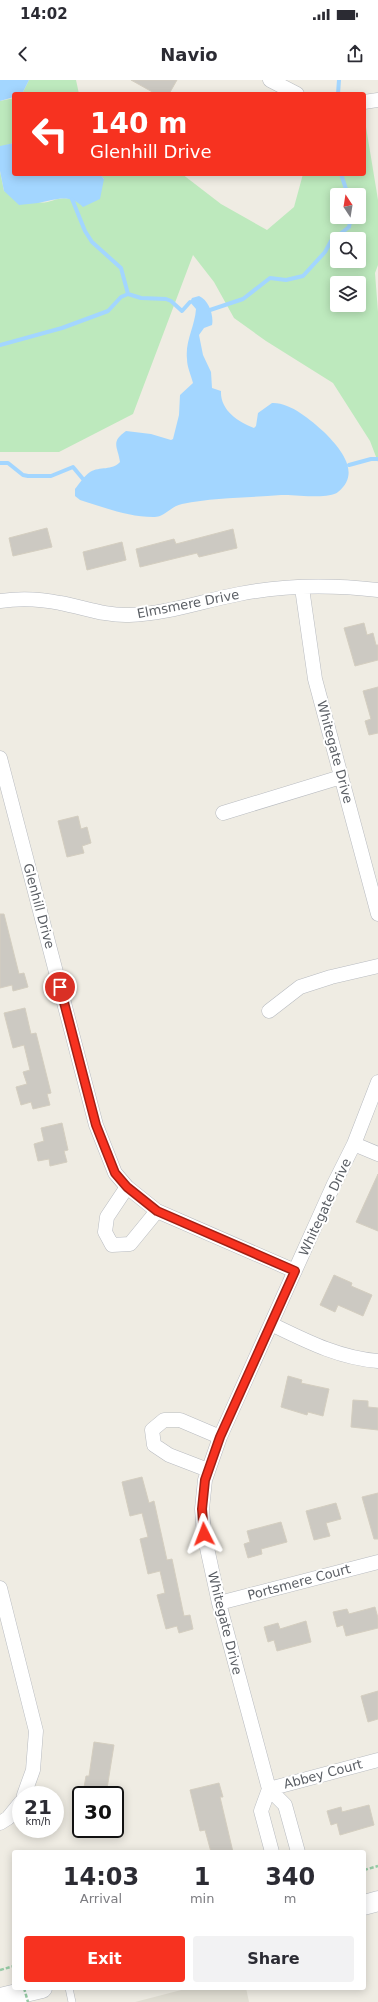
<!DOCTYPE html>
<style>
:root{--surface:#fff;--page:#f2f2f3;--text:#2b2b33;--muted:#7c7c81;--accent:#f73220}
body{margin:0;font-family:"DejaVu Sans",sans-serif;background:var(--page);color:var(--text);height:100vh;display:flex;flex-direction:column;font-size:15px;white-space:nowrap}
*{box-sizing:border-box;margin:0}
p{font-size:13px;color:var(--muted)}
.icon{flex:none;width:22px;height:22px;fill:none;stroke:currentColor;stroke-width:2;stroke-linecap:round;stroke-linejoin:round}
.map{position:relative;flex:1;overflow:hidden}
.panel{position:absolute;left:12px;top:1770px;width:354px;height:140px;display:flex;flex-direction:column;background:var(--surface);border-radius:4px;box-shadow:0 2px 10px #0003}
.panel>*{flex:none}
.top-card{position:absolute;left:12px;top:12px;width:354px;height:84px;border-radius:4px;box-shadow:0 2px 10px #0003;background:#f73220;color:#fff;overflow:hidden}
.needle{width:26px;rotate:348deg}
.buttons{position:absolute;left:330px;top:108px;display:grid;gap:8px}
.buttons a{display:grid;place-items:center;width:36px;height:36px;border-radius:4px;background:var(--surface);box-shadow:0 2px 10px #0003;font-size:20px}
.speed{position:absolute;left:12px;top:1706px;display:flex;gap:8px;font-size:20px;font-weight:700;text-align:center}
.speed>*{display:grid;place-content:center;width:52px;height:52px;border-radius:50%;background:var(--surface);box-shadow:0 2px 10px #0003;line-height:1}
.speed small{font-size:10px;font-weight:400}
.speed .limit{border:2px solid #111;border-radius:6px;background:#fff;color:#111}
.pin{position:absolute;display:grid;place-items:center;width:34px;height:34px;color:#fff;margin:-17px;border:2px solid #fff;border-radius:50%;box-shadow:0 1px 4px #0007}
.me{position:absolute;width:44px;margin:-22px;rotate:357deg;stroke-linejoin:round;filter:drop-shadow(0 0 3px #0008)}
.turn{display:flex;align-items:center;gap:14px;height:84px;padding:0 12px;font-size:18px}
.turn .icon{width:52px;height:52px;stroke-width:2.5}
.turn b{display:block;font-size:28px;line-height:34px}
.eta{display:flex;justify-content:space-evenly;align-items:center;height:68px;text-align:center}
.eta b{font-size:24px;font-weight:700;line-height:28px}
.primary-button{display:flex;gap:8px;margin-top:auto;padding:8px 12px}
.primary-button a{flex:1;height:46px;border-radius:4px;background:var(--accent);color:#fff;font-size:16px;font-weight:700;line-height:46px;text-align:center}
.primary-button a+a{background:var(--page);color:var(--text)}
.status{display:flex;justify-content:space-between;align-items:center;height:28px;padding:0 20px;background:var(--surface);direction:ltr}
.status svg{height:11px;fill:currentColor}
header{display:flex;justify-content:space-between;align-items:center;height:52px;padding:0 12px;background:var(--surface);font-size:18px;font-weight:700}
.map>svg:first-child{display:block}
.education{fill:#e1ded3}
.green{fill:#bde9bd;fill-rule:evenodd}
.water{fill:#a3d6ff}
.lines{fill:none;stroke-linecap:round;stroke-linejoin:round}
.stream{stroke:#a3d6ff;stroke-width:4}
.building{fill:#ccc9c2;stroke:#d4cec0}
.service-casing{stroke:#b8bbc0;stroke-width:8}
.minor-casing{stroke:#b8bbc0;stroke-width:15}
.secondary-casing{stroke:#b8bcc2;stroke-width:21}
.path{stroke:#95caa5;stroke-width:2.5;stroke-dasharray:4 2;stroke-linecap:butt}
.service{stroke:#fff;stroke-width:7}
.minor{stroke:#fff;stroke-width:14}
.secondary{stroke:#fff;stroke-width:20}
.path-bridge{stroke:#95caa5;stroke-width:2.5;stroke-dasharray:4 2;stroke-linecap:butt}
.route-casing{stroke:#a12015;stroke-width:10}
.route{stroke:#f73220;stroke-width:7}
.labels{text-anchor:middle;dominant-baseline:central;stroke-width:4;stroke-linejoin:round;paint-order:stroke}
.street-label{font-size:13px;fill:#5b5f65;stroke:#fff}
</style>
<div class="status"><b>14:02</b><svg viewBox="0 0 49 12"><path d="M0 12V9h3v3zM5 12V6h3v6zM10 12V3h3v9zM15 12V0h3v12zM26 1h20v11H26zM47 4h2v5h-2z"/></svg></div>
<header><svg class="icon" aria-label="back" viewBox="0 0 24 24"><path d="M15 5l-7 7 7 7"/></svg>Navio<svg class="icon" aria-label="share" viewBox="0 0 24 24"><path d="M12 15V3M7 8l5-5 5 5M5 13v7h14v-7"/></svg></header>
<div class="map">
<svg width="378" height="1922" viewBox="0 0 378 1922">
<rect width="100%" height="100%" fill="#efece3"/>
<!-- education -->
<path class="education" d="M189 1908H246L249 1922H135Z"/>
<!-- green -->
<path class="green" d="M29 0H76L79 14H22Z
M14 18V63L0 67V21Z
M364 47H366L378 120V185L375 193 378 232V382L370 361 333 303 266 261 234 238 214 202 193 175 133 334 59 372H0V91L4 111C14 115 26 121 37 122 52 125 59 112 78 122L104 99 100 94H182L221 124 267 150 294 127 303 94H364ZM337 115H359V137H337ZM337 159H359V181H337ZM337 203H359V225H337Z"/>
<!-- water -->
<path class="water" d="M0 0H29L22 14H14V17L0 21Z
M14 63V94H100L104 99 100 119 83 127C69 113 56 120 38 123 32 124 25 124 19 125L4 111 0 91V66Z
M199 216C209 220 214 236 212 245L204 248 199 255 203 275 211 292 212 308 221 311C220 330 238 342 254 348L256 346 258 333 272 323C290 322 311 340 324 352 340 368 362 393 338 412 328 420 295 414 281 415 248 418 215 417 182 424 171 426 164 438 153 437 128 437 103 427 80 420L75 416V409C79 404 84 396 90 392 100 386 112 391 120 382 118 367 110 362 126 351L151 354 171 360 173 359 179 335 180 315 193 303C191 295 187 287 187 279 185 261 195 246 196 229L190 222 192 218Z"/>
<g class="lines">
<!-- stream -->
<path class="stream" d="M338 14 339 0
M341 94 348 115
M72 119 85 151 92 162 121 188 128 214
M210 230 243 219 270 198 286 200 303 196 325 172 331 161 349 147 351 137
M0 265 62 248 108 231 121 217 128 214 141 218 166 219 171 221 182 231 190 222
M0 383H8L23 395 28 396H51L73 387 83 399
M349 385 371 379H378"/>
</g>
<!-- building -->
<path class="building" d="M131 0H177L169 14H156Z
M47 448 52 467 13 476 9 458Z
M233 449 237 468 199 477 197 473 140 487 136 469 174 459 176 464Z
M122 462 126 480 87 490 83 472Z
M364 543 367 555 373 553 376 565H378V580L355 586 344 548Z
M378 607V653L369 655 365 641 371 639 363 611Z
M78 736 81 749 87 747 91 763 82 766 84 773 67 777 58 741Z
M0 834H4L19 894 24 893 28 907 13 911 12 905 0 908Z
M25 928 31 954 36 953 51 1013 47 1014 50 1025 33 1029 31 1022 21 1025 16 1007 27 1004 23 992 30 990 24 965 13 968 4 933Z
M62 1043 68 1070 64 1071 67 1082 50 1086 49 1079 38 1081 34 1064 44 1061 41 1048Z
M378 1094V1151L356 1142Z
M334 1195 352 1203 351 1206 372 1215 363 1236 338 1225 335 1232 320 1225Z
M288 1296 302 1300 301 1303 329 1309 323 1336 308 1332 307 1335 281 1327Z
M353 1320 368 1321V1327L378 1328V1350L351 1347Z
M142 1397 149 1423 154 1421 167 1480 172 1479 184 1536 190 1535 193 1549 179 1553 177 1546 166 1549 157 1515 165 1513 160 1491 148 1494 140 1459 148 1457 142 1433 130 1436 122 1402Z
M378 1413V1459H374L362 1417Z
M336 1423 341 1439 326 1443 330 1456 314 1460 306 1431Z
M281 1442 287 1462 261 1469 262 1474 248 1478 244 1464 250 1462 247 1451Z
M375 1527 378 1538V1548L346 1556 343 1545 337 1547 333 1532 347 1529 349 1534Z
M306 1541 311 1562 277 1571 274 1560 268 1562 264 1547 278 1543 280 1549Z
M378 1611V1639L368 1642 361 1616Z
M94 1662 114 1665 106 1715 83 1713 86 1696H89Z
M219 1703 223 1717H220L233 1772H211L205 1750 200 1751 190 1710Z
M369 1725 374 1745 340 1755 337 1743 331 1745 327 1731 341 1727 342 1732Z"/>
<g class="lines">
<!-- service casing -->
<g class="service-casing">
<path id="service" d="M69 1908 72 1922"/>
</g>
<!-- minor casing -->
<g class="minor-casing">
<path id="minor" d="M270 0 297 14
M364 22 378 20
M302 508 315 599 378 834
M0 521C20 518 41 519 60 523 83 527 105 536 129 535 167 534 202 521 239 514 284 505 333 505 378 510
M0 678 96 1045 115 1093 127 1107 157 1131 295 1191
M223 733 341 697
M269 931 300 907 331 897 378 886
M354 1064 378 1074
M127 1107 107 1137 105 1152 112 1165 130 1164 157 1131
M271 1244C306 1261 339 1278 378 1281
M208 1390 169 1375 154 1365 152 1350 164 1340H180L220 1357
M0 1508 36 1651 33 1690 24 1715
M219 1523 378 1482
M269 1709 378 1680
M269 1709 261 1731 272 1772
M0 1743 8 1738 21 1722
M298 1772 285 1725 269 1709 219 1523 204 1454 202 1429 205 1400 220 1357 334 1104 354 1064 378 1002"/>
</g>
<!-- secondary casing -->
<g class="secondary-casing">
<path id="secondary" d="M364 1825 378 1821
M0 1918 42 1908"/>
</g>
<!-- path -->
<path class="path" d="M364 1790 378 1786
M0 1890 14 1886"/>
<!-- service -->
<use href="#service" class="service"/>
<!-- minor -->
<use href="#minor" class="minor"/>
<!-- secondary -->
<use href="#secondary" class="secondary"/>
<!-- path-bridge -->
<path class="path-bridge" d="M24 1908 28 1922"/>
</g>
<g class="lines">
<!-- route casing -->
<g class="route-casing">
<path id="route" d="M60 907 96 1045 115 1093 127 1107 157 1131 295 1191 220 1357 205 1400 202 1429 204 1454"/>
</g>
<!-- route -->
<use href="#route" class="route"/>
</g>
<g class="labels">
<!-- street labels -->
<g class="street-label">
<text transform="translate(188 524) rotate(-11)">Elmsmere Drive</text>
<text transform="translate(335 672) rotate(75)">Whitegate Drive</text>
<text transform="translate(39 826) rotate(75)">Glenhill Drive</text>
<text transform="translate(325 1127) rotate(-65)">Whitegate Drive</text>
<text transform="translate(299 1502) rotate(-15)">Portsmere Court</text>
<text transform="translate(225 1543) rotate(76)">Whitegate Drive</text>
<text transform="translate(323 1694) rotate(-15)">Abbey Court</text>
</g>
</g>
</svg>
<div class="buttons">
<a><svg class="needle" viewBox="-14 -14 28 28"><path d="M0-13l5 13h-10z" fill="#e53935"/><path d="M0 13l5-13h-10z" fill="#7c7c81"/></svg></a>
<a><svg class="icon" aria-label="search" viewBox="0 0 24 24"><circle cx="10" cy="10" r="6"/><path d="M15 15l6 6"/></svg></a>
<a><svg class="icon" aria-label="layers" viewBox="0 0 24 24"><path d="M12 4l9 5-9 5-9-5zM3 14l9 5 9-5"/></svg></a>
</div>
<div class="speed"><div>21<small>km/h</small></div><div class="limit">30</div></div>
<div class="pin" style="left:60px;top:907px;background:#d93025"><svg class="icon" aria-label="arrive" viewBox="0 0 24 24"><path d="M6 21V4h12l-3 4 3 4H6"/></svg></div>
<svg class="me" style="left:204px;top:1454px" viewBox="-20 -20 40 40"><path d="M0-17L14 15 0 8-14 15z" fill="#f73220" stroke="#fff" stroke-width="4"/></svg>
<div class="top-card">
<div class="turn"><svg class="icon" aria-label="left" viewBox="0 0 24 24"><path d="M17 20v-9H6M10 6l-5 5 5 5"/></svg><div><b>140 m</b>Glenhill Drive</div></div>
</div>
<section class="panel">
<div class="eta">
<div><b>14:03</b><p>Arrival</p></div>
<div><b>1</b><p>min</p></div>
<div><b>340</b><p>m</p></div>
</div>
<div class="primary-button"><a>Exit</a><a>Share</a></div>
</section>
</div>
